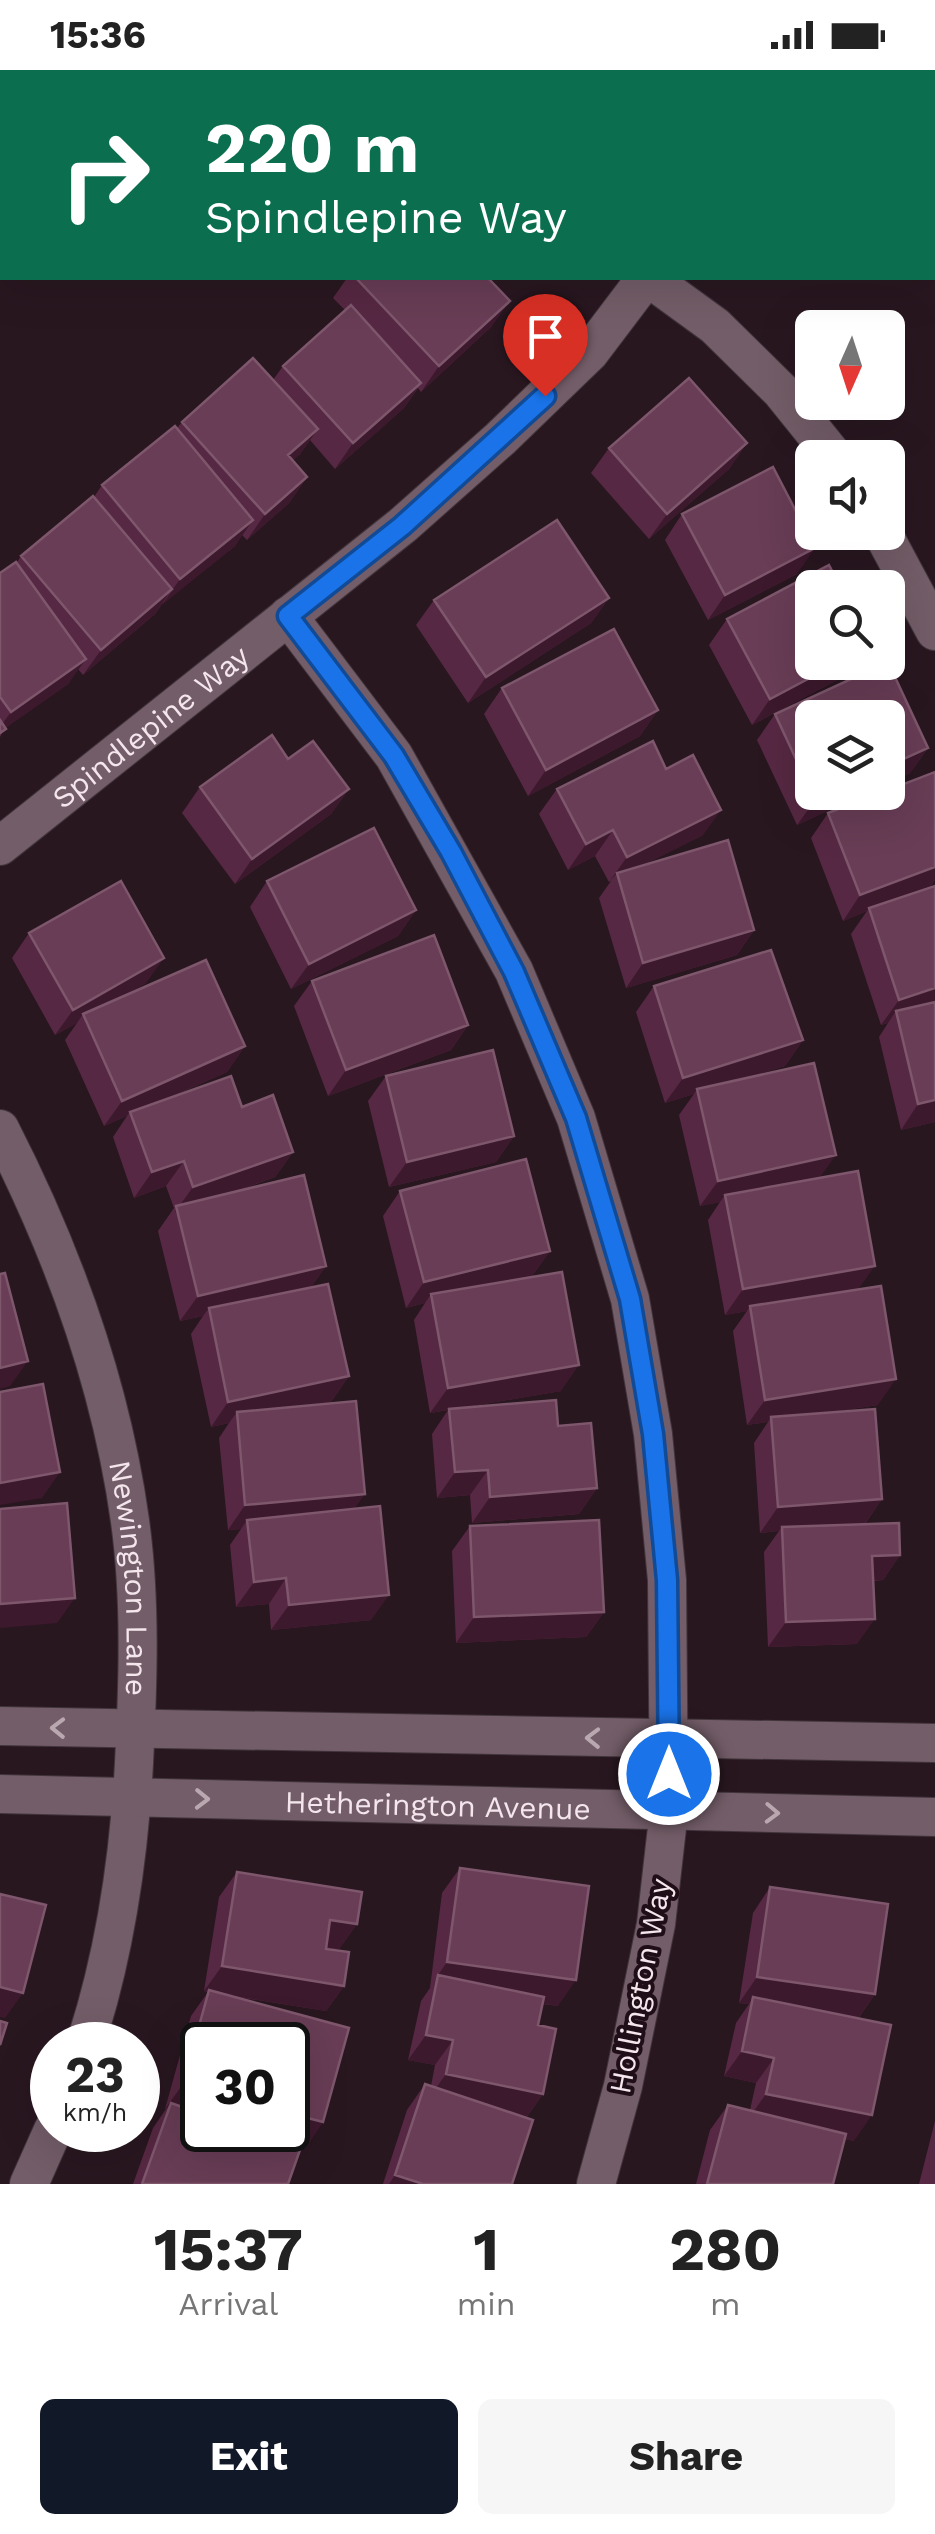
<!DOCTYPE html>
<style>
:root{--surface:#fff;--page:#f6f6f6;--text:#222;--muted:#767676;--accent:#111827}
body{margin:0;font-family:"Work Sans",sans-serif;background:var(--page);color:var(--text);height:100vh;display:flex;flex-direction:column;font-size:38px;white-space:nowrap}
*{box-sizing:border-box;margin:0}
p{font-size:32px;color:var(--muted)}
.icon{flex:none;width:55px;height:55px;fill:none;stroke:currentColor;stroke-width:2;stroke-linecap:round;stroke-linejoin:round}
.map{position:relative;height:2114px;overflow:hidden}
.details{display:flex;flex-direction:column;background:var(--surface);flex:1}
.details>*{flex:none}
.top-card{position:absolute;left:0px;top:0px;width:935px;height:210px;box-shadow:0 10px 40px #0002;background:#0b6e4f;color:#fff;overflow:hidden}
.needle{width:65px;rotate:183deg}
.buttons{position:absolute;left:795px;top:240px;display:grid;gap:20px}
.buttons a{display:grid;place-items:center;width:110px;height:110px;border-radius:15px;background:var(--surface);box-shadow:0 10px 40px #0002;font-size:50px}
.speed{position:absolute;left:30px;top:1952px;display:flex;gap:20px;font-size:50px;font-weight:700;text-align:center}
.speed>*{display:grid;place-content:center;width:130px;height:130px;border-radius:50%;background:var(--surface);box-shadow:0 10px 40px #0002;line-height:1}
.speed small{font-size:25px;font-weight:400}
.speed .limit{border:5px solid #111;border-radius:15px;background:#fff;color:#111}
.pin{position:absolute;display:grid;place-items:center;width:85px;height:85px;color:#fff;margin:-102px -42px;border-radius:50% 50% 50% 0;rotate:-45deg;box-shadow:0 0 10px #0007}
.pin .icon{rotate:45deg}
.me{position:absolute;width:110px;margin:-55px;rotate:0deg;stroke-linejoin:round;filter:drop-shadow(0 0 8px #0008)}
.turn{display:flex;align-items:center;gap:35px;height:210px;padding:0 40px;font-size:45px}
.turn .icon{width:130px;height:130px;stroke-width:2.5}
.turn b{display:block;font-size:70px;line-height:85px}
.eta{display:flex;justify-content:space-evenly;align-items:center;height:170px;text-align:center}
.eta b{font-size:60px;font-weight:700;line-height:70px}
.button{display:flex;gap:20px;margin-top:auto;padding:20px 40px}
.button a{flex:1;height:115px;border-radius:15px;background:var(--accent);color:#fff;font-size:40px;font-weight:700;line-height:115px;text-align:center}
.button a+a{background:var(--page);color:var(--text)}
.status{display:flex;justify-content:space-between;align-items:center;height:70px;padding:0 50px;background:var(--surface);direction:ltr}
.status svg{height:28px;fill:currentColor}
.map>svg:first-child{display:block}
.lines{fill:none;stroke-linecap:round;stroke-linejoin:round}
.minor-casing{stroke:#42353c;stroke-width:40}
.minor{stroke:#735d68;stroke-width:38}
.wall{fill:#572843}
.shaded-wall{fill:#3d192d}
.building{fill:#683d55;stroke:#7e576d;stroke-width:2.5}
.oneway{stroke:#baa8b1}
.route-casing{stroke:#114b97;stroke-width:25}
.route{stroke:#1a73e8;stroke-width:18}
.labels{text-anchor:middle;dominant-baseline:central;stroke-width:8;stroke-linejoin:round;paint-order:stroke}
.street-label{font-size:30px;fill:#f4e6ec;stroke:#1f0e17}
</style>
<div class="status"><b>15:36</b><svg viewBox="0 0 49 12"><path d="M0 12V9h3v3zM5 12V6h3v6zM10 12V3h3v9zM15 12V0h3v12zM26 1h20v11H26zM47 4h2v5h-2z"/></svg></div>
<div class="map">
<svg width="935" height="2114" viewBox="0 0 935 2114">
<rect width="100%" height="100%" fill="#291720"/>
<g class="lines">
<!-- minor casing -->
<g class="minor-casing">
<g id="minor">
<path d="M55 2 60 0"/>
<path d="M174 2 175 0"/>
<path d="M788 2 790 0"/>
<path d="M0 27 2 26"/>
<path d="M649 208 715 256 781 321 835 388"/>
<path d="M882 462 935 561"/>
<path d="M288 546 394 686 514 901 576 1048 630 1229 653 1364 667 1510 669 1740 656 1854 623 2016 596 2114"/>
<path id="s1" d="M0 776 403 455 500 369 590 282 646 208"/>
<path id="s2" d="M0 1059C63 1182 111 1314 130 1451 141 1530 138 1614 134 1693 129 1788 115 1884 85 1975"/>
<path d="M0 1656 935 1673"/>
<path id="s3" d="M0 1724 935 1747"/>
<path d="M29 2114 53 2060"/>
</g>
</g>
<!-- minor -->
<use href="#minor" class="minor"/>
</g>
<!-- wall -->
<path class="wall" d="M347 208H488L492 256 421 322 418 318 404 338 335 399 310 370 300 384 292 391 307 407 289 433 247 470 242 465 235 476 162 534 155 544 83 605 78 599 68 614 5 658 0 667V503L17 492 21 486 94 427 102 415 177 358 182 352 273 310 283 296 345 240 333 228Z
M747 373 729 399 649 469 591 403 609 378Z
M682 444 797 504 708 550 665 470Z
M609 528 591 553 468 633 416 555 434 530Z
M727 549 854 601 752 655 709 575Z
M888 592 928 678 910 703 888 714V648H812V722H868L797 755 757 670 775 644Z
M502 618 658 640 640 666 528 726 484 644Z
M288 689 349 719 331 744 235 814 182 743 200 717Z
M666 699 703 765 643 795 754 860 737 885 626 918 599 828 611 811 609 812 595 786 568 800 539 744 557 719Z
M935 702V810L930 817 910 825 935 1052 901 1060 879 967 888 953 881 955 851 864 867 841 843 851 811 768 828 743Z
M267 811 416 840 398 866 291 919 250 837Z
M29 863 146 913 123 926 245 976 227 1002 164 1030 242 1037 293 1082 275 1107 231 1123 326 1196 311 1217 349 1306 331 1332 317 1335 354 1439 371 1550 271 1560 269 1534 236 1537 230 1475 241 1459 228 1460 219 1368 229 1353 211 1357 191 1264 203 1246 180 1251 158 1161 174 1138 166 1116 134 1128 113 1067 127 1046 104 1056 65 970 77 953 55 965 12 888Z
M312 911 468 955 451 980 328 1026 294 936Z
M654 916 803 970 785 996 743 1009 820 1108 859 1219 878 1335 824 1343 882 1429 865 1454 900 1485 883 1510 873 1511 857 1574 768 1577 764 1482 779 1461 760 1463 754 1373 768 1352 747 1355 733 1261 747 1241 725 1245 708 1150 720 1132 700 1136 679 1045 694 1024 665 1033 636 942Z
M386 1006 514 1066 496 1092 389 1117 368 1031Z
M400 1121 550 1181 532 1206 561 1321 466 1337 558 1356 597 1418 579 1444 472 1453 470 1425 437 1428 432 1364 448 1340 430 1343 414 1250 425 1233 406 1238 383 1146Z
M470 1456 604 1542 586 1567 456 1573 452 1481Z
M460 1798 558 1936 543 1934 538 1955 543 2024 526 2048 512 2114H383L407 2040 425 2014 431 2016 435 1995 408 1990 421 1931 430 1918 442 1823Z
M237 1802 357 1854 339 1879 326 1878 344 1916 326 1941 225 1925 306 2078 263 2066 288 2114H133L153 2058 166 2039H165L191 1946 208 1922 204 1921 219 1827Z
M770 1817 875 1924 858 1949 854 2071 845 2069 833 2114H696L710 2060 728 2035 750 2040 756 2013 724 2006 736 1953 749 1934 739 1933 753 1843Z
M935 2051V2114H919Z"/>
<!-- shaded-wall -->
<path class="shaded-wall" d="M510 231 492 256 421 322 439 296Z
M421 313 404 338 335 399 353 373Z
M318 359 300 384 270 411 288 385Z
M747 373 729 399 649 469 667 444Z
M307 407 289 433 247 470 265 444Z
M253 450 235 476 162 535 180 509Z
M815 478 797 504 708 550 725 525Z
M172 519 155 544 83 605 101 580Z
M609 528 591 553 468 633 486 607Z
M86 589 68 614 0 662V657L11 642Z
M840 592H860L854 601 752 655 770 629Z
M658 640 640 666 528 726 546 700Z
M928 678 910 703 888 714V696Z
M349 719 331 744 235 814 252 789Z
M831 722H868L797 755 815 730Z
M721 740 703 765 618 808 617 803 609 812 627 787Z
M613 760 595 786 568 800 586 774Z
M935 797V810L930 817 869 840V838L867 841 843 851 860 825Z
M416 840 398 866 291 919 309 894Z
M754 860 737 885 626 918 643 893Z
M164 888 146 913 85 948 83 944 77 953 55 965 73 940Z
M935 918V937L896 941 888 953 881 955 899 930Z
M468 955 451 980 328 1026 346 1000Z
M803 970 785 996 698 1023 697 1019 694 1024 665 1033 683 1008Z
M245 976 227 1002 131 1044 130 1042 127 1046 104 1056 122 1031Z
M935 1030V1052L901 1060 918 1034Z
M514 1066 496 1092 389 1117 407 1092Z
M293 1082 275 1107 175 1142 193 1117Z
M836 1085 818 1110 725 1125 720 1132 700 1136 718 1111Z
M184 1091 166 1116 134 1128 152 1102Z
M550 1181 532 1206 431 1224 425 1233 406 1238 424 1212Z
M326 1196 308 1221 209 1238 203 1246 180 1251 198 1226Z
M875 1196 857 1221 750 1236 747 1241 725 1245 743 1219Z
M28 1291 10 1316 0 1319V1298Z
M579 1295 561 1321 430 1343 448 1318Z
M349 1306 331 1332 238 1351 237 1342 229 1353 211 1357 228 1332Z
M896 1309 878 1335 772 1351 771 1347 768 1352 747 1355 765 1330Z
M488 1400 470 1425 437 1428 455 1402Z
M60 1402 42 1428 0 1435V1413Z
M597 1418 579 1444 472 1453 490 1427Z
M365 1424 347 1449 247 1450 241 1459 228 1460 245 1435Z
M882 1429 864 1455 782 1457 779 1461 760 1463 778 1437Z
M900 1485 883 1510 855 1511 872 1486Z
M286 1508 269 1534 236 1537 254 1512Z
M389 1525 371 1550 271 1560 289 1535Z
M75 1528 57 1553 0 1558V1534Z
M604 1542 586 1567 456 1573 474 1547Z
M875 1549 857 1574 768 1577 786 1552Z
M330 1850 357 1854 339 1879 312 1876Z
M447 1892 576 1910 558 1936 435 1918 438 1905 429 1918Z
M222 1896 344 1916 326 1941 204 1921Z
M757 1907 875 1924 857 1950 753 1927 749 1934 739 1933Z
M0 1917 23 1923 5 1948 0 1947Z
M426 1965 453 1970 435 1995 408 1990Z
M742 1981 774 1988 756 2013 724 2006Z
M446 2004 543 2024 525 2049 428 2029Z
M183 2014 202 2019V2049L171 2033 166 2039H165Z
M766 2024 872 2045 854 2071 748 2049Z
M288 2043 323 2052 306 2078 241 2060H288Z
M395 2105 423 2114H389Z"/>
<!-- building -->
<path class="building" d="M356 208H488L510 231 439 296Z
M351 235 421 313 353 373 283 296Z
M253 288 318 359 288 385 307 407 265 444 182 352Z
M689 308 747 373 667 444 609 378Z
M175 356 253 450 180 509 102 415Z
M773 397 815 478 725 525 682 444Z
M93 426 172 519 101 580 21 486Z
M557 450 609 528 486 607 434 530Z
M16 492 86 589 11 642 0 627V503Z
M829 495 841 518H812V592H840L770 629 727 549Z
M614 559 658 640 546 700 502 618Z
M888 592 928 678 888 696V648H812V722H831L815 730 775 644Z
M0 650 6 659 0 663Z
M272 665 288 689 313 671 349 719 252 789 200 717Z
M653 671 666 699 693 685 721 740 627 787 613 760 586 774 557 719Z
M935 702V797L860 825 828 743 881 722H888V720Z
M374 758 416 840 309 894 267 811Z
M728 770 754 860 643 893 617 803Z
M121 811 164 888 73 940 29 863Z
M935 816V918L899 930 869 838Z
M434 865 468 955 346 1000 312 911Z
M771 880 803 970 683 1008 654 916Z
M206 890 245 976 122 1031 83 944Z
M935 932V1030L918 1034 896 941Z
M493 980 514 1066 407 1092 386 1006Z
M814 993 836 1085 718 1111 697 1019Z
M231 1006 242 1037 273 1025 293 1082 193 1117 184 1091 152 1102 130 1042Z
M526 1089 550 1181 424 1212 400 1121Z
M858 1101 875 1196 743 1219 725 1125Z
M304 1105 326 1196 198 1226 176 1136Z
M562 1202 579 1295 448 1318 431 1224Z
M5 1203 28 1291 0 1298V1204Z
M328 1214 349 1306 228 1332 209 1238Z
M881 1216 896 1309 765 1330 750 1236Z
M43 1314 60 1402 0 1413V1322Z
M556 1330 558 1356 591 1353 597 1418 490 1427 488 1400 455 1402 449 1339Z
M356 1331 365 1424 245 1435 237 1342Z
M875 1339 882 1429 778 1437 771 1347Z
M67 1433 75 1528 0 1534V1439Z
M380 1436 389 1525 289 1535 286 1508 254 1512 247 1450Z
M599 1450 604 1542 474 1547 470 1456Z
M899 1453 900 1485 872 1486 875 1549 786 1552 782 1457Z
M460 1798 589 1816 576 1910 447 1892Z
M237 1802 362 1822 357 1854 330 1850 326 1879 349 1882 344 1916 222 1896Z
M770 1817 888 1834 875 1924 757 1907Z
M0 1824 46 1835 23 1923 0 1917Z
M438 1905 544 1927 538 1955 556 1959 543 2024 446 2004 453 1970 426 1965Z
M209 1920 349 1958 323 2052 288 2043V1975H202V2019L183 2014Z
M753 1927 891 1955 872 2045 766 2024 774 1988 742 1981Z
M0 1951 7 1953 0 1975Z
M425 2014 533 2050 512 2114H423L395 2105Z
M171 2033 202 2044V2060H246L300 2080 288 2114H142Z
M728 2035 846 2064 833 2114H707Z"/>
<!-- one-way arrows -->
<defs><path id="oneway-chevron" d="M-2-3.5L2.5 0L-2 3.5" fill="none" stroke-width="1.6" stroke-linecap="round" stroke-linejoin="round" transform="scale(2.5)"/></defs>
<g class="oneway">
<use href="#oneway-chevron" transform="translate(58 1658) rotate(-179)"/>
<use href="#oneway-chevron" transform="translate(593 1668) rotate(-179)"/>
<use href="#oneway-chevron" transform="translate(202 1729) rotate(1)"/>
<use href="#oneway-chevron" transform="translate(772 1743) rotate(2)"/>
</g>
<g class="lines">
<!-- route casing -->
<g class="route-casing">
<path id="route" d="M545 326 402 456 288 546 394 686 451 782 514 902 576 1048 630 1229 653 1364 667 1510 669 1704"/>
</g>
<!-- route -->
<use href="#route" class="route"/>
</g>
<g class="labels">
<!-- street labels -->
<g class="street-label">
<text stroke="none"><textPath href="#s1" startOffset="192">Spindlepine Way</textPath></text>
<text stroke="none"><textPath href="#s2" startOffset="472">Newington Lane</textPath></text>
<text stroke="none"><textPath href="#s3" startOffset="438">Hetherington Avenue</textPath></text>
<text transform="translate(640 1916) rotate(-79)">Hollington Way</text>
</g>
</g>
</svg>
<div class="buttons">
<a><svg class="needle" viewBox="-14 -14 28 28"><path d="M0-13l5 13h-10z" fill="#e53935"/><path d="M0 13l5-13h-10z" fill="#767676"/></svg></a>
<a><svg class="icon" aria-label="sound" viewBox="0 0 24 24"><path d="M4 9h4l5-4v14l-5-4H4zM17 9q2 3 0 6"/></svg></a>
<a><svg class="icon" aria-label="search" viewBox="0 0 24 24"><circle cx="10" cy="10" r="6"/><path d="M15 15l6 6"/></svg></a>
<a><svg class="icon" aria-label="layers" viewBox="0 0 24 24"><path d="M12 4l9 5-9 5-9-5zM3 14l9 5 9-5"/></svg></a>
</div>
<div class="speed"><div>23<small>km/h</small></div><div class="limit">30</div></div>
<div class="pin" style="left:545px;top:326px;background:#d93025"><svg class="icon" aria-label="arrive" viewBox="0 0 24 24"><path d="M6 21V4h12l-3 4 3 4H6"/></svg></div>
<svg class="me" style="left:669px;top:1704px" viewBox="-20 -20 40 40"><circle r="17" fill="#1a73e8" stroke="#fff" stroke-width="3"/><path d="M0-11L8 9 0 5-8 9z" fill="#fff"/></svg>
<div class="top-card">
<div class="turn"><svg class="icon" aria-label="right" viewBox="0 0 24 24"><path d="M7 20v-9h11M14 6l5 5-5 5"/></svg><div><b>220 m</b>Spindlepine Way</div></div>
</div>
</div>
<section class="details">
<div class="eta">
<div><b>15:37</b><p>Arrival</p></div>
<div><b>1</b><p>min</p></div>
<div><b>280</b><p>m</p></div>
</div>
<div class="button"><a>Exit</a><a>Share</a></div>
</section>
